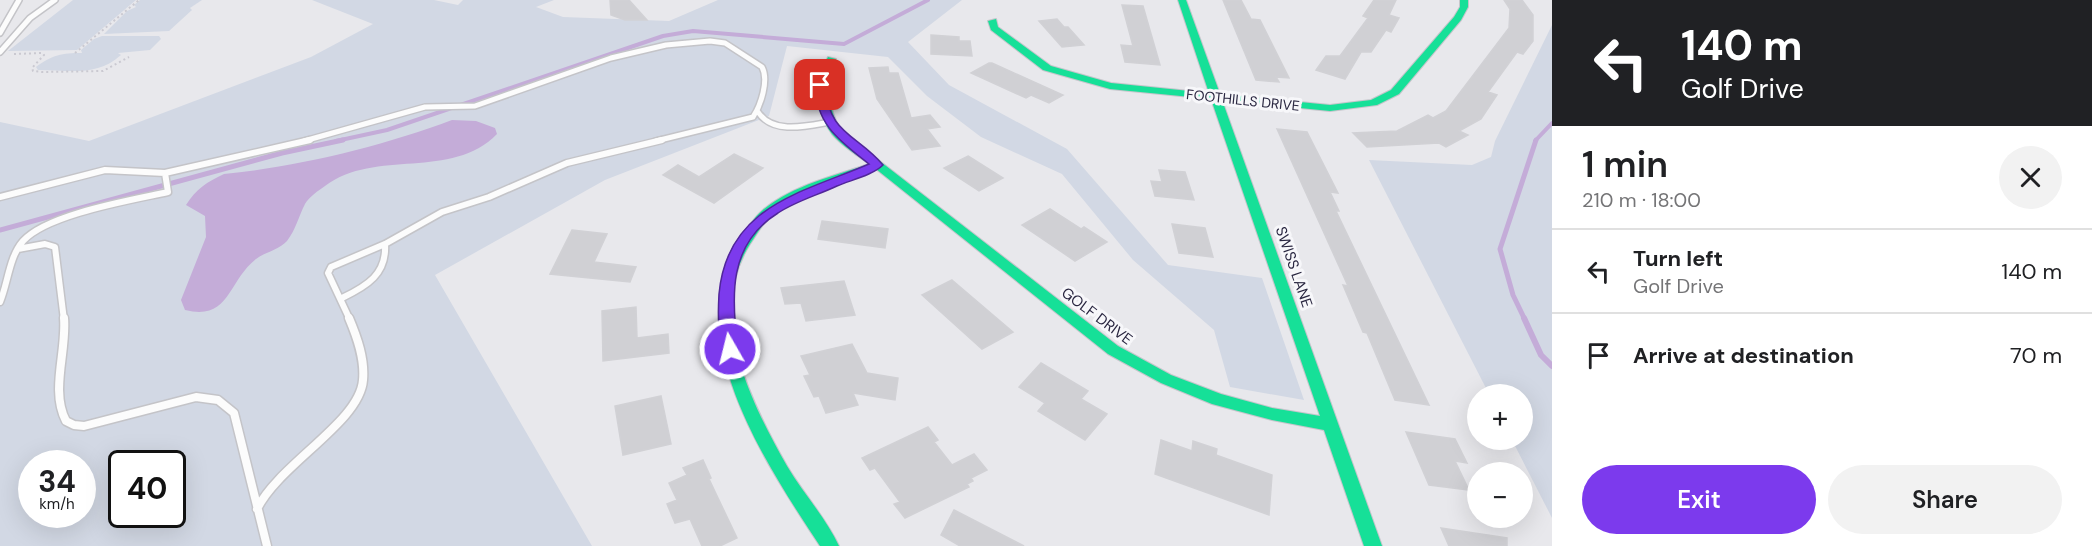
<!DOCTYPE html>
<meta charset="utf-8">
<style>
:root{--surface:#fff;--page:#f2f2f2;--text:#202124;--muted:#757577;--line:#e0e0e0;--accent:#7c3aed}
body{margin:0;font-family:"DM Sans",sans-serif;background:var(--page);color:var(--text);height:100vh;display:flex;flex-direction:column;font-size:22px;white-space:nowrap}
*{box-sizing:border-box;margin:0}
p{font-size:20px;color:var(--muted)}
.icon{flex:none;width:33px;height:33px;fill:none;stroke:currentColor;stroke-width:2;stroke-linecap:round;stroke-linejoin:round}
.map{position:relative;flex:1;overflow:hidden}
.drawer{display:flex;flex-direction:column;background:var(--surface);width:540px}
.drawer>*{flex:none}
.top-card{background:#202124;color:#fff;overflow:hidden}
.tools{position:absolute;left:1467px;top:384px;display:grid;gap:12px}
.tools a{display:grid;place-items:center;width:66px;height:66px;border-radius:50%;background:var(--surface);box-shadow:0 6px 24px #0002;font-size:30px}
.speed{position:absolute;left:18px;top:450px;display:flex;gap:12px;font-size:30px;font-weight:700;text-align:center}
.speed>*{display:grid;place-content:center;width:78px;height:78px;border-radius:50%;background:var(--surface);box-shadow:0 6px 24px #0002;line-height:1}
.speed small{font-size:15px;font-weight:400}
.speed .limit{border:3px solid #111;border-radius:9px;background:#fff;color:#111}
.pin{position:absolute;display:grid;place-items:center;width:51px;height:51px;color:#fff;margin:-26px;border-radius:12px;box-shadow:0 3px 9px #0006}
.me{position:absolute;width:66px;margin:-33px;rotate:352deg;stroke-linejoin:round;filter:drop-shadow(0 0 4px #0008)}
.turn{display:flex;align-items:center;gap:21px;height:126px;padding:0 30px;font-size:27px}
.turn .icon{width:78px;height:78px;stroke-width:2.5}
.turn b{display:block;font-size:42px;line-height:51px}
.round{display:grid;place-items:center;flex:none;width:63px;height:63px;border-radius:32px;background:var(--page)}
.overview{display:flex;align-items:center;justify-content:space-between;height:102px;padding:0 30px}
h1{font-size:36px;font-weight:600;line-height:45px}
.button{display:flex;gap:12px;margin-top:auto;padding:12px 30px}
.button a{flex:1;height:69px;border-radius:36px;background:var(--accent);color:#fff;font-size:24px;font-weight:600;line-height:69px;text-align:center}
.button a+a{background:var(--page);color:var(--text)}
ul{padding:0;list-style:none}
li{display:flex;align-items:center;gap:18px;height:84px;padding:0 30px;border-top:2px solid var(--line)}
li div{flex:1}
li b{display:block;font-size:22px}
li em{font-style:normal}
main{display:flex;flex:1;min-height:0}
.map>svg:first-child{display:block}
.green{fill:#d2d8e4;fill-rule:evenodd}
.water{fill:#c4acd8}
.lines{fill:none;stroke-linecap:round;stroke-linejoin:round}
.stream-far2{stroke:#c4acd8;stroke-width:4}
.stream-far1{stroke:#c4acd8;stroke-width:5}
.stream{stroke:#c4acd8;stroke-width:6}
.building{fill:#d0d0d4;stroke:#d1d1d5;stroke-width:1.5}
.lane-far2-casing{stroke:#c4c4c8;stroke-width:8}
.lane-far1-casing{stroke:#c4c4c8;stroke-width:9}
.lane-casing{stroke:#c4c4c8;stroke-width:11}
.fast-casing{stroke:#c5c5cb;stroke-width:2}
.path{stroke:#cac9d1;stroke-width:2;stroke-dasharray:2 3;stroke-linecap:butt}
.lane-far2{stroke:#fcfcfc;stroke-width:5}
.lane-far1{stroke:#fcfcfc;stroke-width:6}
.lane{stroke:#fcfcfc;stroke-width:8}
.fast{fill:#16e098;fill-rule:evenodd}
.route{fill:#7c3aed;stroke:#51269a;stroke-width:1.5}
.labels{text-anchor:middle;dominant-baseline:central;stroke-width:6;stroke-linejoin:round;paint-order:stroke}
.far-street-label{font-size:14px;fill:#292640;stroke:#f7f7fa}
.street-label{font-size:15px;fill:#292640;stroke:#f7f7fa}
</style>
<main>
<div class="map">
<svg width="1552" height="546" viewBox="0 0 1552 546">
<rect width="100%" height="100%" fill="#e8e8ec"/>
<!-- green -->
<path class="green" d="M73 0H136L77 50 8 51Z
M140 0H202L190 8 192 10 169 31 104 34 127 11 136 7 134 5Z
M312 0H434L458 5 463 0H554L536 7 563 17 669 21 718 0H962L908 42 949 85 1067 149 1168 265 1262 278 1304 400 1230 387 1214 330 1133 260 1062 174 981 137 927 96 888 57 787 46 769 116 605 180 435 275 592 546H0V122L89 141 311 57 373 24ZM32 464H82V514H32ZM122 464H172V514H122Z
M1552 25V518L1512 440H1522V394H1489L1369 160 1472 165 1491 157 1495 141Z
M102 36H159L161 39 150 50 118 53 121 55C97 77 69 70 38 70L36 67C52 55 62 53 82 53L81 50 94 39Z"/>
<!-- water -->
<path class="water" d="M452 120 476 121 495 128 497 134C451 181 376 148 325 186 319 190 308 198 305 204 298 218 296 229 287 241 279 250 265 252 256 259 227 282 230 321 185 310L181 300 206 237 205 216 186 205C196 189 207 182 224 174 297 167 383 146 452 120Z"/>
<g class="lines">
<!-- stream-far2 -->
<path class="stream-far2" d="M336 141 387 130 663 36 693 31 844 44 928 0
M1535 141 1552 123"/>
<!-- stream-far1 -->
<path class="stream-far1" d="M0 230 282 153 343 140
M1525 320 1513 295 1500 249 1536 140"/>
<!-- stream -->
<path class="stream" d="M1524 318 1541 355 1552 366"/>
</g>
<!-- building -->
<path class="building" d="M610 0H629L647 20H625L611 15Z
M1223 0H1241L1251 19 1260 20 1289 78 1276 77 1279 82 1256 80Z
M1374 0H1396L1389 15 1399 18 1391 32 1386 30 1371 52H1361L1345 79 1316 70 1326 56H1340L1368 18 1363 16Z
M1504 0H1522L1533 15V41L1523 54 1517 52 1488 92 1497 95 1481 119 1459 131 1468 135 1446 147 1439 143 1367 147 1353 133 1397 131 1428 115 1433 118 1446 111 1509 28 1510 9Z
M1122 5 1143 6 1160 65 1125 62 1121 45 1133 46Z
M1057 19 1064 27H1068L1084 45 1062 47 1039 21Z
M931 35 959 37V41H970L972 56 931 54Z
M989 63H992L1063 95 1049 103 1031 95 1026 98 971 73Z
M888 67 889 73H898L911 118 930 115 940 127 927 129 940 146 912 150 877 99 869 68Z
M1277 129 1307 132 1338 193 1330 192 1339 211H1336L1429 405 1395 400 1367 333 1363 332 1343 285 1348 286Z
M734 154 763 168 714 203 663 175 678 165 699 177Z
M968 156 1003 178 979 191 944 168Z
M1159 170 1185 172 1194 200 1155 196 1151 181 1162 182Z
M1050 209 1081 229 1084 227 1107 242 1075 261 1022 225Z
M822 221 888 229 885 248 818 239Z
M1172 224 1205 228 1213 257 1179 253Z
M572 230 607 234 594 262 636 267 630 282 550 274Z
M952 280 1013 332 982 349 922 295Z
M844 281 855 315 806 321 801 303 785 304 781 288Z
M636 307 637 338 668 334 669 353 603 361 602 311Z
M852 344 867 373 898 378 895 400 853 393 858 405 826 413 819 396 814 397 804 376 810 375 801 356Z
M1041 363 1088 391 1081 399 1107 414 1085 440 1038 411 1045 403 1019 387Z
M661 396 671 444 623 455 615 406Z
M928 427 938 440 934 442 952 465 974 454 987 470 971 478 973 481 967 484 969 487 905 518 894 504 900 502 875 468 870 470 862 458Z
M1406 432 1455 439 1467 463 1455 461 1469 490 1429 485Z
M1161 440 1192 451 1193 441 1217 449 1216 455 1272 475 1269 515 1155 474Z
M703 460 711 478 709 479 737 538 720 546H702L690 519 675 523 667 504 677 500 669 483 687 475 683 468Z
M954 510 1024 546H960L941 535Z
M1441 528 1507 538V546H1449Z"/>
<g class="lines">
<!-- lane-far2 casing -->
<g class="lane-far2-casing">
<path id="lane-far2" d="M0 33 19 0
M0 52 30 18 55 0
M758 112C773 135 807 126 830 122
M304 141 425 107 475 106 611 58 666 45 710 41 725 43 762 67C769 80 761 105 753 117L656 141"/>
</g>
<!-- lane-far1 casing -->
<g class="lane-far1-casing">
<path id="lane-far1" d="M0 197 105 170 165 173 310 140
M18 249 45 244 55 247 64 320
M342 298C367 286 387 274 385 244
M0 302C8 283 9 257 23 241 47 214 132 200 168 192L165 173
M350 320 328 273 331 267 385 244 442 212 489 197 567 163 662 140"/>
</g>
<!-- lane casing -->
<g class="lane-casing">
<path id="lane" d="M64 318C67 351 50 391 66 421L74 425 84 426 196 397 218 400 234 413 267 546
M257 509C279 464 360 422 363 380 365 359 357 337 349 318"/>
</g>
<!-- fast casing -->
<g class="fast-casing">
<path id="fast" d="M1178 0H1186L1220 94 1330 105 1371 100 1391 90 1454 17 1460 7V0H1468V7L1461 20 1399 94 1377 105 1330 111 1222 100 1382 546H1364L1324 430 1272 420 1212 404 1161 383 1108 354 876 169C842 181 805 190 776 212 764 221 758 232 750 244 706 313 751 403 787 466 803 493 826 518 839 546H820C768 467 678 335 739 241 747 229 753 218 764 209 794 185 834 176 869 164 857 155 841 145 832 134 815 112 815 81 828 57L836 59C827 86 827 106 841 131L1118 346 1171 375 1221 394 1272 408 1320 416 1211 99 1110 89 1043 70 991 30 988 21 996 19 998 27 1051 66 1111 83 1209 93Z"/>
</g>
<!-- path -->
<path class="path" d="M75 53 139 0
M14 54 42 53 44 55 32 68 33 71 42 72 103 71 129 57"/>
<!-- lane-far2 -->
<use href="#lane-far2" class="lane-far2"/>
<!-- lane-far1 -->
<use href="#lane-far1" class="lane-far1"/>
<!-- lane -->
<use href="#lane" class="lane"/>
<!-- fast -->
<use href="#fast" class="fast"/>
</g>
<!-- route -->
<path class="route" d="M820 82 826 85C827 134 857 134 883 165 873 175 851 180 837 186 818 195 796 201 778 213 728 244 731 297 738 349L730 355 725 353C717 338 718 311 719 294 727 206 801 193 869 164 840 141 816 125 815 85Z"/>
<g class="labels">
<!-- far-street labels -->
<g class="far-street-label">
<text transform="translate(1243 100) rotate(6)">FOOTHILLS DRIVE</text>
</g>
<!-- street labels -->
<g class="street-label">
<text transform="translate(1294 267) rotate(71)">SWISS LANE</text>
<text transform="translate(1097 316) rotate(37)">GOLF DRIVE</text>
</g>
</g>
</svg>
<div class="tools">
<a>+</a>
<a>−</a>
</div>
<div class="speed"><div>34<small>km/h</small></div><div class="limit">40</div></div>
<div class="pin" style="left:820px;top:85px;background:#d93025"><svg class="icon" aria-label="arrive" viewBox="0 0 24 24"><path d="M6 21V4h12l-3 4 3 4H6"/></svg></div>
<svg class="me" style="left:730px;top:349px" viewBox="-20 -20 40 40"><circle r="17" fill="#7c3aed" stroke="#fff" stroke-width="3"/><path d="M0-11L8 9 0 5-8 9z" fill="#fff"/></svg>
</div>
<section class="drawer">
<div class="top-card">
<div class="turn"><svg class="icon" aria-label="left" viewBox="0 0 24 24"><path d="M17 20v-9H6M10 6l-5 5 5 5"/></svg><div><b>140 m</b>Golf Drive</div></div>
</div>
<div class="overview"><div><h1>1 min</h1><p>210 m · 18:00</p></div><a class="round"><svg class="icon" aria-label="close" viewBox="0 0 24 24"><path d="M6 6l12 12M18 6L6 18"/></svg></a></div>
<ul>
<li><svg class="icon" aria-label="left" viewBox="0 0 24 24"><path d="M17 20v-9H6M10 6l-5 5 5 5"/></svg><div><b>Turn left</b><p>Golf Drive</p></div><em>140 m</em></li>
<li><svg class="icon" aria-label="arrive" viewBox="0 0 24 24"><path d="M6 21V4h12l-3 4 3 4H6"/></svg><div><b>Arrive at destination</b></div><em>70 m</em></li>
</ul>
<div class="button"><a>Exit</a><a>Share</a></div>
</section>
</main>
